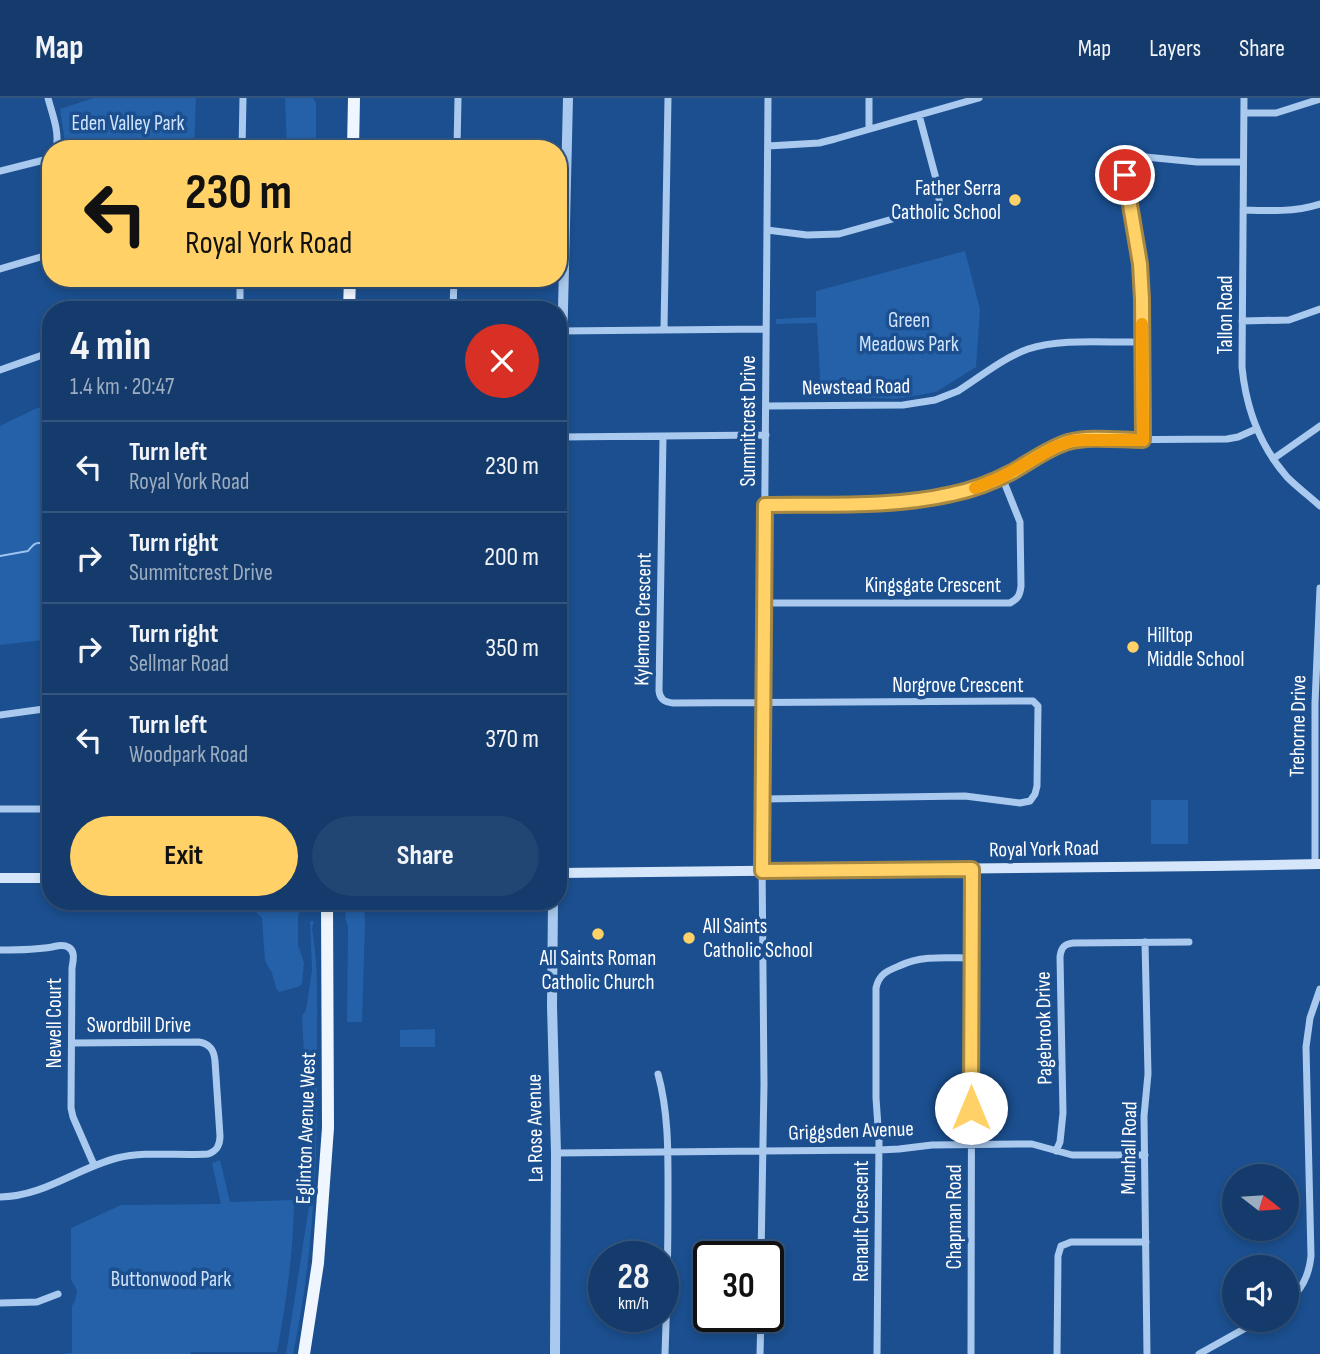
<!DOCTYPE html>
<meta charset="utf-8">
<style>
:root{--surface:#143b6b;--page:#214673;--text:#f1f3f6;--muted:#9dadc1;--line:#33557e;--accent:#ffd166}
body{margin:0;font-family:"Sofia Sans Condensed",sans-serif;background:var(--page);color:var(--text);height:100vh;display:flex;flex-direction:column;font-size:26px;white-space:nowrap}
*{box-sizing:border-box;margin:0}
p{font-size:23px;color:var(--muted)}
.icon{flex:none;width:38px;height:38px;fill:none;stroke:currentColor;stroke-width:2;stroke-linecap:round;stroke-linejoin:round}
.map{position:relative;flex:1;overflow:hidden}
.details{position:absolute;left:42px;top:203px;width:525px;height:609px;display:flex;flex-direction:column;background:var(--surface);border-radius:28px;box-shadow:0 4px 10px #0003,0 0 0 2px var(--line)}
.details>*{flex:none}
.hud{position:absolute;left:42px;top:42px;width:525px;height:147px;border-radius:28px;box-shadow:0 4px 10px #0003,0 0 0 2px var(--line);background:#ffd166;color:#111;overflow:hidden}
.needle{width:46px;rotate:107deg}
.fabs{position:absolute;left:1222px;top:1066px;display:grid;gap:14px}
.fabs a{display:grid;place-items:center;width:77px;height:77px;border-radius:50%;background:var(--surface);box-shadow:0 4px 10px #0003,0 0 0 2px var(--line);font-size:35px}
.speed{position:absolute;left:588px;top:1143px;display:flex;gap:14px;font-size:35px;font-weight:700;text-align:center}
.speed>*{display:grid;place-content:center;width:91px;height:91px;border-radius:50%;background:var(--surface);box-shadow:0 4px 10px #0003,0 0 0 2px var(--line);line-height:1}
.speed small{font-size:18px;font-weight:400}
.speed .limit{border:4px solid #111;border-radius:10px;background:#fff;color:#111}
.pin{position:absolute;display:grid;place-items:center;width:60px;height:60px;color:#fff;margin:-30px;border:4px solid #fff;border-radius:50%;box-shadow:0 2px 7px #0007}
.me{position:absolute;width:77px;margin:-38px;rotate:0deg;stroke-linejoin:round;filter:drop-shadow(0 0 5px #0008)}
.turn{display:flex;align-items:center;gap:24px;height:147px;padding:0 28px;font-size:32px}
.turn .icon{width:91px;height:91px;stroke-width:2.5}
.turn b{display:block;font-size:49px;line-height:60px}
.round{display:grid;place-items:center;flex:none;width:74px;height:74px;border-radius:37px;background:var(--page)}
.head{display:flex;align-items:center;justify-content:space-between;height:119px;padding:0 28px}
h1{font-size:42px;font-weight:700;line-height:52px}
.cta{display:flex;gap:14px;margin-top:auto;padding:14px 28px}
.cta a{flex:1;height:80px;border-radius:42px;background:var(--accent);color:#111;font-size:28px;font-weight:700;line-height:80px;text-align:center}
.cta a+a{background:var(--page);color:var(--text)}
ul{padding:0;list-style:none}
li{display:flex;align-items:center;gap:21px;height:91px;padding:0 28px;border-top:2px solid var(--line)}
li div{flex:1}
li b{display:block;font-size:26px}
li em{font-style:normal}
header{display:flex;align-items:center;gap:42px;box-sizing:border-box;height:98px;padding:0 35px;background:var(--surface);border-bottom:2px solid var(--line)}
header strong{font-size:33px}
nav{display:flex;gap:38px;margin-inline-start:auto;font-size:24px}
.map>svg:first-child{display:block}
.green{fill:#2461a8}
.lines{fill:none;stroke-linecap:round;stroke-linejoin:round}
.stream{stroke:#9cc4f0;stroke-width:2}
.minor{stroke:#a9c9ee;stroke-width:7}
.tertiary{stroke:#a9c9ee;stroke-width:10}
.secondary{stroke:#d6e6fa;stroke-width:10}
.primary{stroke:#f0f6ff;stroke-width:12}
.route-casing{stroke:#a68842;stroke-width:18}
.route{stroke:#ffd166;stroke-width:12}
.slow{stroke:#f59e0b;stroke-width:12}
.poi-dot{fill:#ffd166;stroke:#1b4f8f;stroke-width:2.5}
.labels{text-anchor:middle;dominant-baseline:central;stroke-width:7;stroke-linejoin:round;paint-order:stroke}
.park-label{font-size:21px;fill:#cfe3fa;stroke:#1b4f8f}
.poi-label{font-size:21px;fill:#fff;stroke:#1b4f8f;text-anchor:start}
.street-label{font-size:21px;fill:#fff;stroke:#1b4f8f}
</style>
<header>
<strong>Map</strong>
<nav><a>Map</a><a>Layers</a><a>Share</a></nav>
</header>
<div class="map">
<svg width="1320" height="1256" viewBox="0 0 1320 1256">
<rect width="100%" height="100%" fill="#1b4f8f"/>
<!-- green -->
<path class="green" d="M94 0H196L194 51H66L60 11Z
M285 0H313L316 5V51H287Z
M965 153 980 211 976 269 936 294 896 301 821 297 817 225 776 226V221L816 219V193Z
M51 306V541L0 547V328L35 311Z
M1151 702H1188V746H1151Z
M253 803H297L301 810 298 818V847L304 865 302 886 298 889 279 894 276 890 272 875 265 863 262 820 253 811Z
M345 803H364L365 826 362 924H347L348 829 345 819H346L345 815 347 814 345 813V810H347Z
M310 823H314L312 831C319 871 317 914 317 954 318 1054 314 1158 293 1256H286L309 1108 304 1072 306 1000 302 918 306 912 312 872Z
M435 931V949H400V932Z
M220 1062 230 1104 294 1102C294 1149 286 1207 277 1254H191L190 1256H62L72 1255V1208L75 1203 77 1194 75 1188 71 1182V1130L121 1107 221 1106 212 1065Z"/>
<g class="lines">
<!-- stream -->
<path class="stream" d="M0 458 28 453C38 440 38 447 51 445"/>
<!-- minor -->
<path class="minor" d="M48 0C52 16 60 34 56 51
M1244 0 1242 269C1246 310 1259 347 1287 379 1297 389 1309 398 1320 408
M1244 15H1276L1320 1
M869 30V0
M768 48 819 45 835 41 979 0
M242 51 243 0
M457 51 458 0
M0 73 44 62 51 58
M1243 112C1269 113 1295 114 1320 106
M767 132 807 137 839 136 932 110 939 104V92L919 17
M0 171 51 156
M240 211V180
M201 212C220 207 238 209 258 212
M453 212 454 180
M1242 223 1289 222 1320 211
M664 231 668 0
M560 233 766 231
M0 272 51 254
M766 308 903 307 935 302 958 293C980 279 1003 260 1028 251 1061 240 1108 245 1142 244
M663 338 659 593C660 601 664 604 673 605L1029 603H1033L1038 608 1037 688 1035 696 1030 703 1020 705 965 698 763 701
M560 339 766 337
M1143 342 1142 201 1140 166 1124 67 1128 60 1135 58 1197 64H1243
M1273 361 1320 328
M765 407C835 407 910 412 977 389 989 385 1001 380 1012 374 1035 362 1057 344 1084 342L1227 341 1238 339 1256 331
M765 505H1010C1018 501 1020 497 1021 488L1020 424 1002 379
M0 617 51 610
M0 711H51
M1315 766V605L1320 490
M1145 844 1148 976 1144 1018 1147 1256
M0 852C17 852 35 852 52 849 57 848 63 846 68 849 76 853 73 863 72 870L71 1010 73 1019 94 1067
M658 976C669 1016 668 1057 668 1099 668 1151 667 1204 665 1256
M1056 1053 1060 1044 1063 1015 1060 859C1061 850 1064 846 1073 845L1189 844
M556 1055 879 1052 899 1051 932 1047 1019 1046H1032L1072 1057H1145
M0 1099C45 1098 75 1071 117 1060 146 1053 178 1058 208 1056 217 1053 220 1047 220 1038L215 963C214 952 210 946 199 944L72 945
M761 1158 764 986 762 761 768 0
M0 1205 37 1204 58 1196
M1286 1206C1301 1192 1309 1179 1311 1158L1306 949 1310 920 1320 891
M760 1256 761 1218
M877 1256 879 1043 876 1000V890C879 876 887 873 899 868 923 857 946 860 972 860
M971 1256 972 771
M1057 1256 1058 1158 1061 1148 1071 1144H1146
M1199 1256 1260 1222"/>
<!-- tertiary -->
<path class="tertiary" d="M558 422 568 0
M553 803 552 908 556 1055 555 1256"/>
<!-- secondary -->
<path class="secondary" d="M558 775 1211 768 1320 766
M0 780H51"/>
<!-- primary -->
<path class="primary" d="M353 51 354 0
M349 212 350 180
M304 1256 318 1165 328 1030 327 803"/>
</g>
<g class="lines">
<!-- route casing -->
<g class="route-casing">
<path id="route" d="M971 1010 972 771 762 773 765 407C827 406 891 410 952 396 972 392 993 384 1012 374 1030 364 1048 350 1068 344 1090 338 1120 342 1143 342L1142 201 1140 166 1125 77"/>
</g>
<!-- route -->
<use href="#route" class="route"/>
<!-- slow -->
<path class="slow" d="M975 390 1002 379 1055 349 1071 343 1084 342H1143L1142 226"/>
</g>
<!-- markers -->
<g class="poi-dot">
<circle cx="1015" cy="102" r="7"/>
<circle cx="1133" cy="549" r="7"/>
<circle cx="598" cy="836" r="7"/>
<circle cx="689" cy="840" r="7"/>
</g>
<g class="labels">
<!-- park labels -->
<g class="park-label">
<text x="128" y="25">Eden Valley Park</text>
<text x="909" y="222">Green<tspan x="909" dy="24">Meadows Park</tspan></text>
<text x="171" y="1181">Buttonwood Park</text>
</g>
<!-- poi labels -->
<g class="poi-label">
<text x="1001" y="90" text-anchor="end">Father Serra<tspan x="1001" dy="24">Catholic School</tspan></text>
<text x="1147" y="537">Hilltop<tspan x="1147" dy="24">Middle School</tspan></text>
<text x="703" y="828">All Saints<tspan x="703" dy="24">Catholic School</tspan></text>
<text x="598" y="860" text-anchor="middle">All Saints Roman<tspan x="598" dy="24">Catholic Church</tspan></text>
</g>
<!-- street labels -->
<g class="street-label">
<text transform="translate(1225 217) rotate(-90)">Tallon Road</text>
<text transform="translate(856 289) rotate(-1)">Newstead Road</text>
<text transform="translate(748 323) rotate(-90)">Summitcrest Drive</text>
<text x="933" y="487">Kingsgate Crescent</text>
<text transform="translate(643 521) rotate(-89)">Kylemore Crescent</text>
<text x="958" y="587">Norgrove Crescent</text>
<text transform="translate(1298 628) rotate(-89)">Trehorne Drive</text>
<text transform="translate(1044 751) rotate(-1)">Royal York Road</text>
<text transform="translate(54 925) rotate(-90)">Newell Court</text>
<text x="139" y="927">Swordbill Drive</text>
<text transform="translate(1044 930) rotate(-91)">Pagebrook Drive</text>
<text transform="translate(306 1030) rotate(-88)">Eglinton Avenue West</text>
<text transform="translate(535 1030) rotate(-91)">La Rose Avenue</text>
<text transform="translate(851 1033) rotate(-2)">Griggsden Avenue</text>
<text transform="translate(1129 1050) rotate(-89)">Munhall Road</text>
<text transform="translate(954 1119) rotate(-90)">Chapman Road</text>
<text transform="translate(861 1123) rotate(-90)">Renault Crescent</text>
</g>
</g>
</svg>
<div class="fabs">
<a><svg class="needle" viewBox="-14 -14 28 28"><path d="M0-13l5 13h-10z" fill="#e53935"/><path d="M0 13l5-13h-10z" fill="#9dadc1"/></svg></a>
<a><svg class="icon" aria-label="sound" viewBox="0 0 24 24"><path d="M4 9h4l5-4v14l-5-4H4zM17 9q2 3 0 6"/></svg></a>
</div>
<div class="speed"><div>28<small>km/h</small></div><div class="limit">30</div></div>
<div class="pin" style="left:1125px;top:77px;background:#d93025"><svg class="icon" aria-label="arrive" viewBox="0 0 24 24"><path d="M6 21V4h12l-3 4 3 4H6"/></svg></div>
<svg class="me" style="left:971px;top:1010px" viewBox="-20 -20 40 40"><circle r="19" fill="#fff"/><path d="M0-13L10 11 0 6-10 11z" fill="#ffd166"/></svg>
<div class="hud">
<div class="turn"><svg class="icon" aria-label="left" viewBox="0 0 24 24"><path d="M17 20v-9H6M10 6l-5 5 5 5"/></svg><div><b>230 m</b>Royal York Road</div></div>
</div>
<section class="details">
<div class="head"><div><h1>4 min</h1><p>1.4 km · 20:47</p></div><a class="round" style="background:#d93025;color:#fff"><svg class="icon" aria-label="close" viewBox="0 0 24 24"><path d="M6 6l12 12M18 6L6 18"/></svg></a></div>
<ul>
<li><svg class="icon" aria-label="left" viewBox="0 0 24 24"><path d="M17 20v-9H6M10 6l-5 5 5 5"/></svg><div><b>Turn left</b><p>Royal York Road</p></div><em>230 m</em></li>
<li><svg class="icon" aria-label="right" viewBox="0 0 24 24"><path d="M7 20v-9h11M14 6l5 5-5 5"/></svg><div><b>Turn right</b><p>Summitcrest Drive</p></div><em>200 m</em></li>
<li><svg class="icon" aria-label="right" viewBox="0 0 24 24"><path d="M7 20v-9h11M14 6l5 5-5 5"/></svg><div><b>Turn right</b><p>Sellmar Road</p></div><em>350 m</em></li>
<li><svg class="icon" aria-label="left" viewBox="0 0 24 24"><path d="M17 20v-9H6M10 6l-5 5 5 5"/></svg><div><b>Turn left</b><p>Woodpark Road</p></div><em>370 m</em></li>
</ul>
<div class="cta"><a>Exit</a><a>Share</a></div>
</section>
</div>
